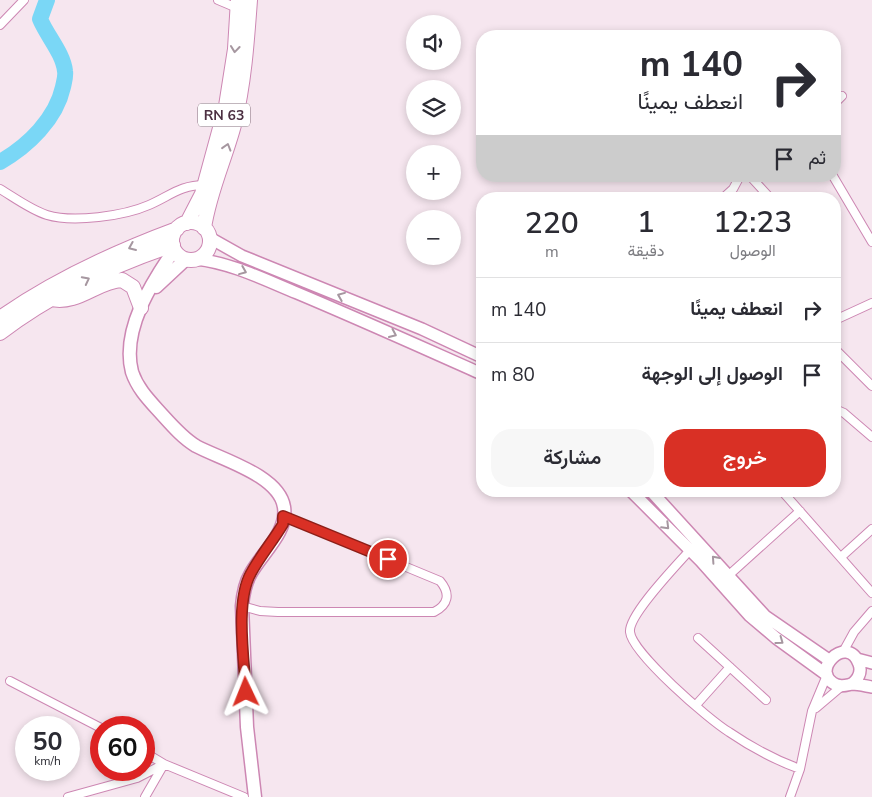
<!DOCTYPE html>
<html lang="ar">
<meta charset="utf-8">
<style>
:root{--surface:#fff;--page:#f7f7f7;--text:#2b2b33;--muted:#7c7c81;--line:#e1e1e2;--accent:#d93025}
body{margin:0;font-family:"Nunito Sans",Vazirmatn,sans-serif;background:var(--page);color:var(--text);direction:rtl;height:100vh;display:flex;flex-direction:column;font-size:19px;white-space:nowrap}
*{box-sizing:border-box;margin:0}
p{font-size:16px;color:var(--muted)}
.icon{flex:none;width:28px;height:28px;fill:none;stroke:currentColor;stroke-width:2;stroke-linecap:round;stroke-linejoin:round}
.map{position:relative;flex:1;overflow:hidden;direction:ltr}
.drawer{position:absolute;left:476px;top:192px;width:365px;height:305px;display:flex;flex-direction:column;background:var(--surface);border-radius:20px;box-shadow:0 2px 8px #0003;direction:rtl}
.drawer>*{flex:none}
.top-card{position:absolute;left:476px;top:30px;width:365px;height:152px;border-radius:20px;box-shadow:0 2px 8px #0003;direction:rtl;background:#fff;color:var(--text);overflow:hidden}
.controls{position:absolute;left:406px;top:15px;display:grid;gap:10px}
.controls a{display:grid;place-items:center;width:55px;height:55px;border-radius:50%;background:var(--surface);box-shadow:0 2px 8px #0003;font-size:25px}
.speed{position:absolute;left:15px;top:716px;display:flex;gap:10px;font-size:25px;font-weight:700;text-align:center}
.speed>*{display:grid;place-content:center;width:65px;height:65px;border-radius:50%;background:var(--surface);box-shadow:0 2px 8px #0003;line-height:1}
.speed small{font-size:12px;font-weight:400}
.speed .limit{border:8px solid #d22;background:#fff;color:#111}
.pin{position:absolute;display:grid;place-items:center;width:42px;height:42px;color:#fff;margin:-21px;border:2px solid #fff;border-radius:50%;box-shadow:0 1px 5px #0007}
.me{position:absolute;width:55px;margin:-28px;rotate:358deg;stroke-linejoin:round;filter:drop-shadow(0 0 4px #0008)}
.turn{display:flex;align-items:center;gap:18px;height:105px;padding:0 15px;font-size:22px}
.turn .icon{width:65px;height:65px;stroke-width:2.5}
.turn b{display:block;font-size:35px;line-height:42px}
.then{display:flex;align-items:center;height:48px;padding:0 15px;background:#0003;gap:10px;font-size:19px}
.eta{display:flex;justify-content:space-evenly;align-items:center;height:85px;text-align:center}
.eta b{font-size:30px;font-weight:600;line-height:35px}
.primary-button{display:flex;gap:10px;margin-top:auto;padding:10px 15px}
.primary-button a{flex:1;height:58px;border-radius:20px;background:var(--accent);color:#fff;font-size:20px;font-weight:600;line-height:58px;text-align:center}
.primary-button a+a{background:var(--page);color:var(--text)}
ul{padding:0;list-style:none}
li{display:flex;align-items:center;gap:15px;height:65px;padding:0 15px;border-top:1px solid var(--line)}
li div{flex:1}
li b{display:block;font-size:19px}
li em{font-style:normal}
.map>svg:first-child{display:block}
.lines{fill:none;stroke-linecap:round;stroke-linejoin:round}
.river{stroke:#7ad7f6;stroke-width:16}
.street-casing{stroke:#cd87b3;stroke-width:10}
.secondary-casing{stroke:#cd87b3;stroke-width:14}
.primary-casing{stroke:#cd87b3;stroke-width:15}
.highway-casing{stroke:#cd87b3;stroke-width:16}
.street{stroke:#fff;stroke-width:8}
.secondary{stroke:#fff;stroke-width:11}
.primary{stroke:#fff;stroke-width:12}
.highway{stroke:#fff;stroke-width:14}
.oneway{stroke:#a697a0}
.route-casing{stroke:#8d1f18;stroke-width:12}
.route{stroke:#d93025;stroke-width:9}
.labels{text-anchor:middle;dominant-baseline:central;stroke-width:5;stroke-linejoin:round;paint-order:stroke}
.shield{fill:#fff;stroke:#826d7a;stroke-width:1}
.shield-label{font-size:14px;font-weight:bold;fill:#4c2f41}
</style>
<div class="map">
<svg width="872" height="797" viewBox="0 0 872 797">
<rect width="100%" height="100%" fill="#f6e6ef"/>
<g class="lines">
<!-- river -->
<path class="river" d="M0 162C28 146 56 119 63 87 64 82 66 76 65 71 63 53 47 36 40 19L47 0"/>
<!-- street casing -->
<g class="street-casing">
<path id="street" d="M218 0 237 8
M0 25 24 0
M835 103 842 96
M750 176 771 199
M833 176 872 242
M0 189C15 198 31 210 47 215 73 223 124 216 149 205 170 196 180 185 205 185
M722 199 733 189 740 176
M835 320 872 303
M835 349 872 386
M835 409 844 413 872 437
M782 491 872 593
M690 550C677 565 628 615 630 632 632 653 709 720 729 732 751 747 775 760 800 769
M841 557 872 529
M729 575 800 511
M242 606 260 611 278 612H434C448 605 451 594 440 581L283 516
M698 638 766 700
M843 652 854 632 872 611
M10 681 101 728
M696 705 730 667
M816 708 842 686
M144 752 164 764 145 797
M68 797 137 778 164 764 244 797
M790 797 800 769 812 711 827 675"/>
</g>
<!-- secondary casing -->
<g class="secondary-casing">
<path id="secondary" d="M210 238 242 256 422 329 482 357
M196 259C232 263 265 280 297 293 359 319 421 347 482 374
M631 491 701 561 750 616 776 638 827 675
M651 491 765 616 829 660
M857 659 872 663
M852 684C858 679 862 672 859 664 847 632 807 673 837 685 843 687 847 685 852 684 858 684 866 686 872 687"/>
</g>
<!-- primary casing -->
<g class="primary-casing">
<path id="primary" d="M174 250C152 282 121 330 132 372 137 387 147 398 157 409 169 422 181 437 196 446 220 459 279 475 284 507 288 532 262 553 251 573 245 583 243 594 242 606L247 727 255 797
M156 287 186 259"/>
</g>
<!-- highway casing -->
<g class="highway-casing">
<path id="highway" d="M172 241a19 19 0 1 1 38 0a19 19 0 1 1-38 0Z
M187 223 202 194 226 106 235 49 238 0
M204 228C209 193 225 159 234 125 244 84 247 42 250 0
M51 299C78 305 97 281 122 280L133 287 141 308
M0 318C54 280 115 252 177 229
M0 333C52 293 111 266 173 245"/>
</g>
<!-- street -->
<use href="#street" class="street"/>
<!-- secondary -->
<use href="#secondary" class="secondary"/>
<!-- primary -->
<use href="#primary" class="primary"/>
<!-- highway -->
<use href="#highway" class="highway"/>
</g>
<!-- one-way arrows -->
<defs><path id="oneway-chevron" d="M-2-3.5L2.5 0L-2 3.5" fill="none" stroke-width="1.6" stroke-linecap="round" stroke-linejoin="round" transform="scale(1.25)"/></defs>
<g class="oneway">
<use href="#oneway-chevron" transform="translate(235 49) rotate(96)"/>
<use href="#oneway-chevron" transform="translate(227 147) rotate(-73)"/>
<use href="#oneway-chevron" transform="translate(132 247) rotate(157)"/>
<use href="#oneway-chevron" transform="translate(243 271) rotate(22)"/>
<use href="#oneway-chevron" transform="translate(86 280) rotate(-27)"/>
<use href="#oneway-chevron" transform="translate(341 296) rotate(-158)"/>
<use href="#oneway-chevron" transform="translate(393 334) rotate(24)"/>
<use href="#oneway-chevron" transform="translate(666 526) rotate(45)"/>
<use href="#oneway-chevron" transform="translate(715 559) rotate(-132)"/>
<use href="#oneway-chevron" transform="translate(780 641) rotate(36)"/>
</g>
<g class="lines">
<!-- route casing -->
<g class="route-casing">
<path id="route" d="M246 692C244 659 235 601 251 573 260 556 273 541 283 524V516L388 559"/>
</g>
<!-- route -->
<use href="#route" class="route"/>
</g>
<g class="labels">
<!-- shield labels -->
<rect class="shield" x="198" y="103.5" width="52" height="23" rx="4"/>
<g class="shield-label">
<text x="224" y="115">RN 63</text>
</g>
</g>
</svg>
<div class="controls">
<a><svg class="icon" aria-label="sound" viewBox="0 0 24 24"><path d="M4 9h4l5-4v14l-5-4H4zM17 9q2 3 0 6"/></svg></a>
<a><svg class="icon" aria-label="layers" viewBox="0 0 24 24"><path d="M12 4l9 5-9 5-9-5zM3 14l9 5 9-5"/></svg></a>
<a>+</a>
<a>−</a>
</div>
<div class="speed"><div>50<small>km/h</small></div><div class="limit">60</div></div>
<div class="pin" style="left:388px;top:559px;background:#d93025"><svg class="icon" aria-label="arrive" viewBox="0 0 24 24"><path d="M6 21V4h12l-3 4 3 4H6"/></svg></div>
<svg class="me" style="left:246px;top:692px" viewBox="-20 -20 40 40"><path d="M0-17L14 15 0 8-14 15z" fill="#d93025" stroke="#fff" stroke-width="4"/></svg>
<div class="top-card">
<div class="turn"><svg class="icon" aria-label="right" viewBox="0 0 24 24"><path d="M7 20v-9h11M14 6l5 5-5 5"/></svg><div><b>140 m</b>انعطف يمينًا</div></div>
<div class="then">ثم<svg class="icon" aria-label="arrive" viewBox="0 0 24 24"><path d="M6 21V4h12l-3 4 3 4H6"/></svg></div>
</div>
<section class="drawer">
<div class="eta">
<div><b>12:23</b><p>الوصول</p></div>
<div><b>1</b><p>دقيقة</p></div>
<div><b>220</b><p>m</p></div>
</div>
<ul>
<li><svg class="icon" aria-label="right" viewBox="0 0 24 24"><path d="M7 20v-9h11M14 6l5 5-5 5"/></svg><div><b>انعطف يمينًا</b></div><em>140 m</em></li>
<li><svg class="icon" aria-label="arrive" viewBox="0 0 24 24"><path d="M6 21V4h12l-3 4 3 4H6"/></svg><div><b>الوصول إلى الوجهة</b></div><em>80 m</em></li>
</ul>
<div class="primary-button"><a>خروج</a><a>مشاركة</a></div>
</section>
</div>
